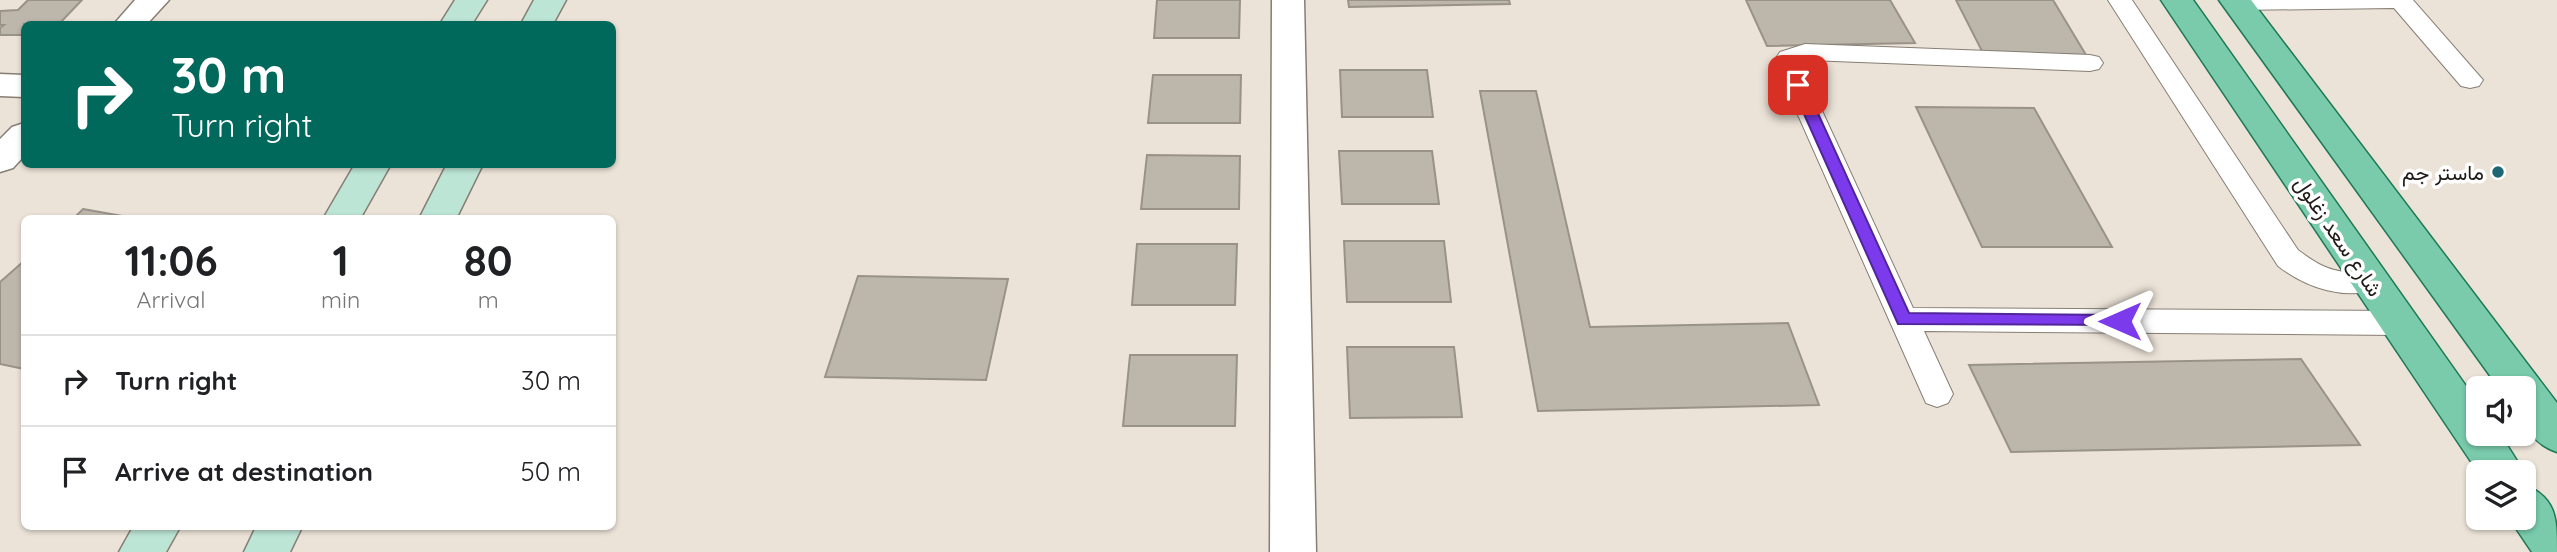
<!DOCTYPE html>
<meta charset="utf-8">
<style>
:root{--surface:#fff;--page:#f2f2f2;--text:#202124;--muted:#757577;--line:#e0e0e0}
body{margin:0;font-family:Quicksand,Vazirmatn,sans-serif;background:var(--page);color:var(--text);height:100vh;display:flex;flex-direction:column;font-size:26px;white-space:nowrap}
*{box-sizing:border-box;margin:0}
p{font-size:23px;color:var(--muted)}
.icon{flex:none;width:38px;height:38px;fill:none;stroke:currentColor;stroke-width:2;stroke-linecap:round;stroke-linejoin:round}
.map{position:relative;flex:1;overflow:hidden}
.side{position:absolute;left:21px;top:215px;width:595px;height:315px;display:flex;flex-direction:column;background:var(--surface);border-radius:10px;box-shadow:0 2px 5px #0004}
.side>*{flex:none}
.hud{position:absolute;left:21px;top:21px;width:595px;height:147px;border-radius:10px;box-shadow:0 2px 5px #0004;background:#00695c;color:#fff;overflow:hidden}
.tools{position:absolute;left:2466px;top:376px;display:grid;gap:14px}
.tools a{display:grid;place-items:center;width:70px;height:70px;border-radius:10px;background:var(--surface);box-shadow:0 2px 5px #0004;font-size:35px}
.pin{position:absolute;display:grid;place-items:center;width:60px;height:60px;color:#fff;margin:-30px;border-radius:14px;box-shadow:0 4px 10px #0006}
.me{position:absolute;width:77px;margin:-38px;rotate:270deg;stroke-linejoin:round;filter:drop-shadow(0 0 5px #0008)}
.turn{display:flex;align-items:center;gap:24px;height:147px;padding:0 35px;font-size:32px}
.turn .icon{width:91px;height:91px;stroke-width:2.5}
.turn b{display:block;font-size:49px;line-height:60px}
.eta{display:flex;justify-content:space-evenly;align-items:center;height:119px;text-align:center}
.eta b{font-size:42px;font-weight:700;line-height:49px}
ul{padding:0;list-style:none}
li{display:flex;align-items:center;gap:21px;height:91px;padding:0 35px;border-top:2px solid var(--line)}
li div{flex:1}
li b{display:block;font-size:26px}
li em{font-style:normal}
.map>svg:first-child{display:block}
.building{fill:#bdb6ab;stroke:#999288;stroke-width:2}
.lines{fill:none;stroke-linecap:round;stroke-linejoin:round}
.lane-casing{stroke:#867e74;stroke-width:2}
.street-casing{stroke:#867e74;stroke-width:3}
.secondary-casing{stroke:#867e74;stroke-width:3}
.primary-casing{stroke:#1f7854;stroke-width:3}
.lane{fill:#fff;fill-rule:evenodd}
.street{fill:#fff;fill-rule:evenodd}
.secondary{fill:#bce5d5;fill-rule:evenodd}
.primary{fill:#79cbac;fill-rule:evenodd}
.route{fill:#7c3aed;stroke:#51269a;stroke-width:2}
.poi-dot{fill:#1f6675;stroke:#fff;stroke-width:2.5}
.labels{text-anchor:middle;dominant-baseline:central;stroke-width:7;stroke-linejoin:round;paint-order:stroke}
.poi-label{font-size:21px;fill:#1f1c18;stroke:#fff;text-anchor:end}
.street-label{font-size:21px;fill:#1f1c18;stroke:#fff}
</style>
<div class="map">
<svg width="2557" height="552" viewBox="0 0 2557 552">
<rect width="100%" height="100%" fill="#ece3d8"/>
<!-- building -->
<path class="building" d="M28 0H82L59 24H24V35H0V28L4 25H0V11L18 10Z
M1157 0H1240L1239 38H1154Z
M1348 0H1509L1510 4 1349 7Z
M1746 0H1890L1915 43 1767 46Z
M1956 0H2053L2086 55 1983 53Z
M1340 70H1427L1433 117H1342Z
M1153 75H1241L1240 123H1148Z
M1480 91H1536L1590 327 1788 323 1819 405 1538 411Z
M1916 107 2034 108 2112 247H1982Z
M1339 151H1432L1439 204H1342Z
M1147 155 1240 156 1239 209H1141Z
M83 209 139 219H73Z
M1344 241H1444L1451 302H1347Z
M1137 244H1237L1235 305H1132Z
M24 261V369L0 364V282Z
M858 276 1008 279 986 380 825 377Z
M1347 347H1454L1462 417 1350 418Z
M1130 355H1237L1235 426H1123Z
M2301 359 2360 445 2011 452 1969 365Z"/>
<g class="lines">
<!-- lane casing -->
<g class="lane-casing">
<path id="lane" d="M2108 0H2132L2298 250C2314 262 2329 272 2349 272 2361 273 2370 270 2382 273L2386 281 2382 289C2344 300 2308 289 2278 266Z
M2227 0H2413L2483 80 2479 86 2470 88 2461 86 2394 8 2237 10 2228 8 2225 3Z
M1805 44 2090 55 2099 57 2103 63 2099 69 2090 71 1808 60 1800 63 1913 308 2398 311 2409 315 2413 323 2409 331 2398 335 1924 331 1953 394 1948 403 1937 407 1926 403 1774 61 1780 52Z"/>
</g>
<!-- street casing -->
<g class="street-casing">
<path id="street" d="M135 0H169L147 24H114Z
M1272 0H1304L1316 552H1270Z
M0 74 24 75V97L0 96Z
M24 123V156L13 168 0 172V139L12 127Z"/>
</g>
<!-- secondary casing -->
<g class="secondary-casing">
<path id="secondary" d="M455 0H487L472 24H440Z
M534 0H566L553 24H521Z
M355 164H391L360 219H323Z
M447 164H483L456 219H419Z
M133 527H180L166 552H119Z
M256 527H302L290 552H244Z"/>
</g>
<!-- primary casing -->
<g class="primary-casing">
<path id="primary" d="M2161 0H2193L2478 403V434H2500L2524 472V473L2478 472Z
M2219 0H2251L2557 403V452C2525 441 2524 419 2524 388H2499Z
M2524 485C2557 497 2557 520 2557 552H2532L2509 518H2524Z"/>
</g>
<!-- lane -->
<use href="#lane" class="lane"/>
<!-- street -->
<use href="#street" class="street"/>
<!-- secondary -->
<use href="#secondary" class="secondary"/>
<!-- primary -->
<use href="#primary" class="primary"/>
</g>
<!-- route -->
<path class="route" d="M1798 80 1805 85 1909 313 2120 315 2125 316 2128 321 2125 325 1898 324 1791 85Z"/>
<!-- markers -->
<circle class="poi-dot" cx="2498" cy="172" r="7"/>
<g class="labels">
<!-- poi labels -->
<g class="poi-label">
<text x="2484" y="172">ماستر جم</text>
</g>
<!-- street labels -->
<g class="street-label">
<text transform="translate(2339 236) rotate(56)">شارع سعد زغلول</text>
</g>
</g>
</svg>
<div class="tools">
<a><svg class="icon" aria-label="sound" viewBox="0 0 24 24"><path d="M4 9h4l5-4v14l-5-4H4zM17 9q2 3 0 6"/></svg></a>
<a><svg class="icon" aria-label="layers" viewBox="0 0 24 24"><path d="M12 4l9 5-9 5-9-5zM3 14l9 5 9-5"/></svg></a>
</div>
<div class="pin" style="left:1798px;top:85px;background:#d93025"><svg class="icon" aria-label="arrive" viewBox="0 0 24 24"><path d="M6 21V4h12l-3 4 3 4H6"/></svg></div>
<svg class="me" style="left:2120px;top:321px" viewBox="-20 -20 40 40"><path d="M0-17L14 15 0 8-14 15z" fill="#7c3aed" stroke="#fff" stroke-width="4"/></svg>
<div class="hud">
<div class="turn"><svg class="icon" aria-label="right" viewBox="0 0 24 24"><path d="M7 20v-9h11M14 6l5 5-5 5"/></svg><div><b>30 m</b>Turn right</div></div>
</div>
<section class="side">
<div class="eta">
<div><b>11:06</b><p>Arrival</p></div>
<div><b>1</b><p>min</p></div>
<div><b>80</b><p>m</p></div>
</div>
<ul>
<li><svg class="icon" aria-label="right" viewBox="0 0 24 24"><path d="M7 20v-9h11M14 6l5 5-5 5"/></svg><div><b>Turn right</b></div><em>30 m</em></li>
<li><svg class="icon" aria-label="arrive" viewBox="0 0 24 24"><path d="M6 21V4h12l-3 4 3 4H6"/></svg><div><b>Arrive at destination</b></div><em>50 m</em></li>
</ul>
</section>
</div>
